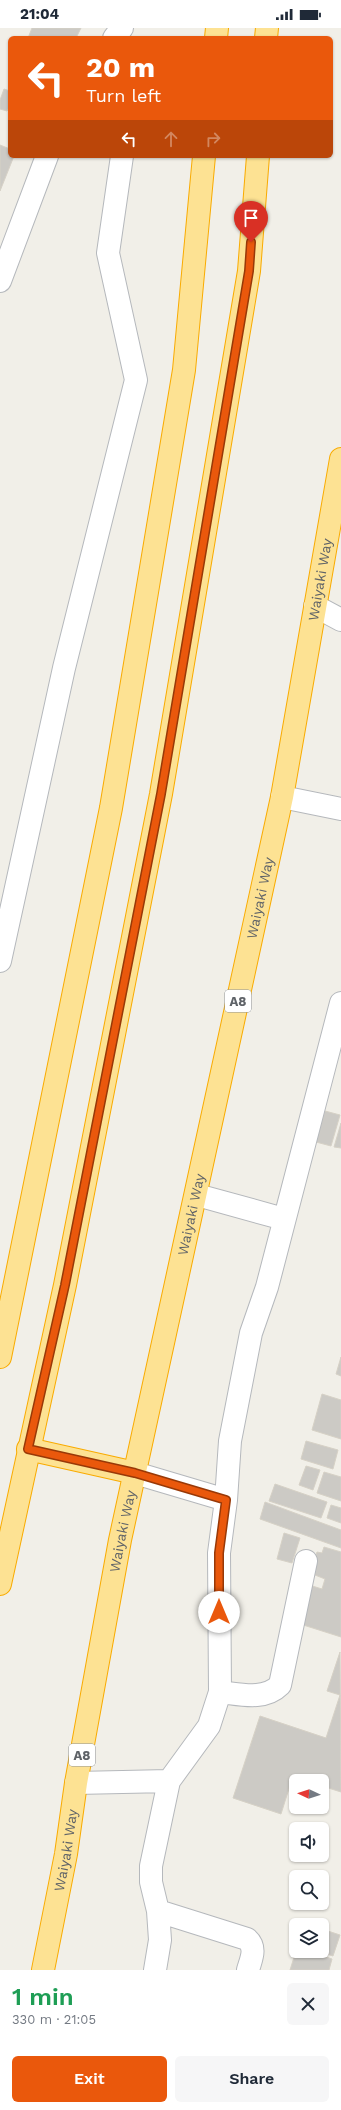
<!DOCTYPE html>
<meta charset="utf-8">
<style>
:root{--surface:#fff;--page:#f6f6f7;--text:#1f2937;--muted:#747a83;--accent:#ea580c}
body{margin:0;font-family:"Work Sans",sans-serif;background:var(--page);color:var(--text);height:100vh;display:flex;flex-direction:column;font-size:15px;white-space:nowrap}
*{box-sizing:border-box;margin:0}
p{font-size:13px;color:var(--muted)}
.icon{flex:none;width:22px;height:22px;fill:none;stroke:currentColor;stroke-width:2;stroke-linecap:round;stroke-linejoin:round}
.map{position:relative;height:1942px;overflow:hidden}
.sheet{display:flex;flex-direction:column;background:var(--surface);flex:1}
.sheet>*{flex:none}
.banner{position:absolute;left:8px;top:8px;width:325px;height:122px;border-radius:6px;box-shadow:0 1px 3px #0004;background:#ea580c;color:#fff;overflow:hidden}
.needle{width:26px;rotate:274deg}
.fabs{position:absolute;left:289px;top:1746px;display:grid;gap:8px}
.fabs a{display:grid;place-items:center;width:40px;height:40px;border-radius:6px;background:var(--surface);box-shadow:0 1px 3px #0004;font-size:20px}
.pin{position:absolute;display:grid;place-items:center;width:34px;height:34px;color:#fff;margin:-41px -17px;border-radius:50% 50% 50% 0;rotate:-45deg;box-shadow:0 0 4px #0007}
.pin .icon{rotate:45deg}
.me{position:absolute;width:44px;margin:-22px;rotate:0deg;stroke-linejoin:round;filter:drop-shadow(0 0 3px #0008)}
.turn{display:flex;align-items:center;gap:14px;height:84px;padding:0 12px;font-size:18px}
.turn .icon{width:52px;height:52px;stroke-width:2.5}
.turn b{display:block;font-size:28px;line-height:34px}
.lanes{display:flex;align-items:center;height:38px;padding:0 12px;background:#0003;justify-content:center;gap:20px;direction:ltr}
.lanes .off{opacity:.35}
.round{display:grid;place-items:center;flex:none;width:42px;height:42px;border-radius:6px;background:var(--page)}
.headline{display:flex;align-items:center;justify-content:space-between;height:68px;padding:0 12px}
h1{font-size:24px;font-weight:600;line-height:30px;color:#1e9e55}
.cta{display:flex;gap:8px;margin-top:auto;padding:8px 12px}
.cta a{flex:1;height:46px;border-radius:6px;background:var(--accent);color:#fff;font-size:16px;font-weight:600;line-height:46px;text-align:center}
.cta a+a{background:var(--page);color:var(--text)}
.status{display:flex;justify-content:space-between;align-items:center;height:28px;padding:0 20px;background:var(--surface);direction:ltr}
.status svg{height:11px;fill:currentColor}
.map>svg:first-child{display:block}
.building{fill:#cccac5;stroke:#d6d1c6}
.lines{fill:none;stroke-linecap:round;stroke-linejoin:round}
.minor-casing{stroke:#b5b8bc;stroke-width:24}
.highway-casing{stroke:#f9ab00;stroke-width:24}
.minor{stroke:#fff;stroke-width:22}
.highway{stroke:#fde293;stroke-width:22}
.route-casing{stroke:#983908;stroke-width:10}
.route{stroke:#ea580c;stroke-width:7}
.labels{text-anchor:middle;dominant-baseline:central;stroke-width:3;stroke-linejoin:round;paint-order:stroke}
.shield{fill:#fff;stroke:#8f9295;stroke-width:1}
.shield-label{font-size:13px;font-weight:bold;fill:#5f6368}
.street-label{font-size:14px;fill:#5f6368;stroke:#fff}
</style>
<div class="status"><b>21:04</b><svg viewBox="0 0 49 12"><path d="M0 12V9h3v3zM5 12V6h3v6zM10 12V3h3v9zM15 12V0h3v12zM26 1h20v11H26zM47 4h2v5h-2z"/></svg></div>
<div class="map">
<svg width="341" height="1942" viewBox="0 0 341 1942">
<rect width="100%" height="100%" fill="#f1efe8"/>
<!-- building -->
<path class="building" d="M32 0H81L76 10H28Z
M4 61 10 63V77L7 83 0 81V72Z
M0 117 10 121V128H14L0 163Z
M325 1083 340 1087 331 1118 316 1114Z
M341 1095V1120L334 1119Z
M341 1329V1348L336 1346Z
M322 1366 341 1372V1411L312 1402Z
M306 1413 338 1422 333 1441 301 1431Z
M306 1438 320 1442 313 1462 299 1457Z
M324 1444 341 1449V1473L317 1465Z
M275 1456 327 1474 321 1490 269 1473Z
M265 1474 341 1502V1520L260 1491Z
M331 1477 341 1480V1495L327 1490Z
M284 1505 300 1510 292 1535 277 1531Z
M324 1519 341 1524V1609L297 1595 309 1557 322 1561 325 1551 315 1547 316 1542 311 1541 317 1524 322 1525Z
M340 1624 341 1764 322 1758V1753H307L293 1748 281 1786 233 1770 260 1688 326 1710 340 1667 327 1663Z
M322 1901 340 1907 333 1928 317 1923H322Z
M296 1923H309L332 1931 329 1942H290Z"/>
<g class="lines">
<!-- minor casing -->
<g class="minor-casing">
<path id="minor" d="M114 10 122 0
M0 253 47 128
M315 578 341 592
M282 769 341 781
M0 933 64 640 136 352 108 225 122 128
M197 1167 284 1191
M135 1445 226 1472
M220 1664C240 1666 264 1673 280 1657L306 1533
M76 1755 169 1753 209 1698 220 1664 219 1525 226 1472 230 1413 251 1305 267 1259 341 975
M158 1883 247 1911C257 1920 251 1931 248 1942
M155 1942 160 1912 158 1883 151 1854V1838L169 1753"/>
</g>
<!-- highway casing -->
<g class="highway-casing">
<g id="highway">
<path d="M216 10 217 0"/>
<path d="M266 10 267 0"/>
<path d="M0 1329 111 780 184 342 204 128"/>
<path d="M28 1421 135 1445"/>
<path d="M0 1556 65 1257 161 766 249 243 258 128"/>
<path id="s1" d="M43 1942 66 1826 76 1755 120 1512 282 769 341 431"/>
</g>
</g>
<!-- minor -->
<use href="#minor" class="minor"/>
<!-- highway -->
<use href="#highway" class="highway"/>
</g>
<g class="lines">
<!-- route casing -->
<g class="route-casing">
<path id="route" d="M219 1584V1525L226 1472 135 1445 28 1421 65 1257 161 766 249 243 251 214"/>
</g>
<!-- route -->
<use href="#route" class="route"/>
</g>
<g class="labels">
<!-- shield labels -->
<g class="shield">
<rect x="225" y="962" width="26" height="22" rx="3"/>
<rect x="69" y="1716" width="26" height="22" rx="3"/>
</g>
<g class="shield-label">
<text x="238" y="973">A8</text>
<text x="82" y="1727">A8</text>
</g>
<!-- street labels -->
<g class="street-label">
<text stroke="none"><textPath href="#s1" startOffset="1418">Waiyaki Way</textPath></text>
<text stroke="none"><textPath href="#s1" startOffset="1094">Waiyaki Way</textPath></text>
<text stroke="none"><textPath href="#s1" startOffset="770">Waiyaki Way</textPath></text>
<text stroke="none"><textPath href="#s1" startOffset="446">Waiyaki Way</textPath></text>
<text stroke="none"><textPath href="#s1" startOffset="122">Waiyaki Way</textPath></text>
</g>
</g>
</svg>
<div class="fabs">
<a><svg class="needle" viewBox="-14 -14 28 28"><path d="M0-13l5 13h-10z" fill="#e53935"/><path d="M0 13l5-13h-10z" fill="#747a83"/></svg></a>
<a><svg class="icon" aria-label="sound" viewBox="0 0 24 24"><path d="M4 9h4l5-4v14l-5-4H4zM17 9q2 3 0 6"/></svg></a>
<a><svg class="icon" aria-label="search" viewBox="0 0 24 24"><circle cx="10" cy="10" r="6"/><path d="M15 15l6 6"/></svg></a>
<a><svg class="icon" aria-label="layers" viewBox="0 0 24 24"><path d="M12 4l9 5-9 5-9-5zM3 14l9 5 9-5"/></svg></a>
</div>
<div class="pin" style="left:251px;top:214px;background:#d93025"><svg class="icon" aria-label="arrive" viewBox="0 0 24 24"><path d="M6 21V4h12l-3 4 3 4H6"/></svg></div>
<svg class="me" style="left:219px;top:1584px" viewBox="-20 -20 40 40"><circle r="19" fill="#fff"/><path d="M0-13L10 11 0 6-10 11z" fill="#ea580c"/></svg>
<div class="banner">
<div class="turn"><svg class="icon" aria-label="left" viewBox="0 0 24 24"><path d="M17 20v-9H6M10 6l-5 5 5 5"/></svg><div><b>20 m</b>Turn left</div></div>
<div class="lanes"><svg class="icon" aria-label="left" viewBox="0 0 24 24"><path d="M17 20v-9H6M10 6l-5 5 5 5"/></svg><svg class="icon off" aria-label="ahead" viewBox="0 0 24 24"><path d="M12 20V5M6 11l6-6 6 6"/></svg><svg class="icon off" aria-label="right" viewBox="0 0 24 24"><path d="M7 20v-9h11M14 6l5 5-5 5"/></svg></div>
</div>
</div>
<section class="sheet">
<div class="headline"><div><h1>1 min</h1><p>330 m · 21:05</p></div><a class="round"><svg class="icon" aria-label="close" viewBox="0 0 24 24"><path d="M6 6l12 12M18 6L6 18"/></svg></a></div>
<div class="cta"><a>Exit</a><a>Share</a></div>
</section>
